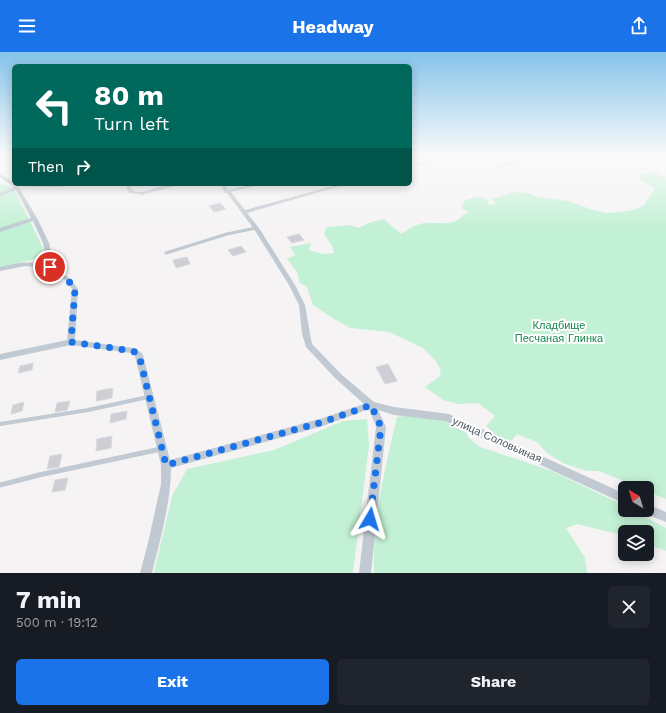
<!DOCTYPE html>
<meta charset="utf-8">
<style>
:root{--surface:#171b24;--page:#20242c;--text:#f1f3f6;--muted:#9ea1a6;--accent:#1a73e8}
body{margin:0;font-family:"Work Sans",sans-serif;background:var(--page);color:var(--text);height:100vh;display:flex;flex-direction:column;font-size:15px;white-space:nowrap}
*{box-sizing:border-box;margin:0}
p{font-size:13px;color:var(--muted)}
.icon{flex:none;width:22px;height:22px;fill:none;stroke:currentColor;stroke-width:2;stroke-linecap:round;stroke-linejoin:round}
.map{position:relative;height:521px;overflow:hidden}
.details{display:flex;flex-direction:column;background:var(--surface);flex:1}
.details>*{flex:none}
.top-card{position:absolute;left:12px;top:12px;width:400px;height:122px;border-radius:6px;box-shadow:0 2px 10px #0003;background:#00695c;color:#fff;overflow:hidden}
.needle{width:26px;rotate:322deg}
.buttons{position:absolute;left:618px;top:429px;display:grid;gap:8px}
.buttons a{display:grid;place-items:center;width:36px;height:36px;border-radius:6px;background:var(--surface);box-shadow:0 2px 10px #0003;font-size:20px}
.pin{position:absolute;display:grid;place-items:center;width:34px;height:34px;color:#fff;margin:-17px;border:2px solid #fff;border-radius:50%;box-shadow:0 1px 4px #0007}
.me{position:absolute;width:44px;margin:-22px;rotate:7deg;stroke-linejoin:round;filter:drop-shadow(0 0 3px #0008)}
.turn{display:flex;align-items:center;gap:14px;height:84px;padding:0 16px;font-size:18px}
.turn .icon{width:52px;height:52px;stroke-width:2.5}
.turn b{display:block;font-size:28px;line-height:34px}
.then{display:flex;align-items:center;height:38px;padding:0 16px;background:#0003;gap:8px;font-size:15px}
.round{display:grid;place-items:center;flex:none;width:42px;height:42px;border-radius:6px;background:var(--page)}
.overview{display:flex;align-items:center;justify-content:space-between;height:68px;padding:0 16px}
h1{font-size:24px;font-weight:700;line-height:30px}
.cta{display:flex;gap:8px;margin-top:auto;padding:8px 16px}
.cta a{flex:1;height:46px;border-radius:6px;background:var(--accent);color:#fff;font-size:16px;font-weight:700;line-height:46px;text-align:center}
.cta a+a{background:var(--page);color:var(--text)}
header{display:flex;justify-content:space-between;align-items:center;height:52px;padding:0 16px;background:var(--accent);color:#fff;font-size:18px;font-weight:700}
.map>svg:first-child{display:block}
.green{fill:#c3f1d5}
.building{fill:#cdcfd5;stroke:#d7d9de}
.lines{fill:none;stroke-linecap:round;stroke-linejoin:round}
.lane-far2{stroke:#c1cad2;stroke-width:3}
.lane-far1{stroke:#c1cad2;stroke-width:4}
.lane{stroke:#c1cad2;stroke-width:5}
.street{fill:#c1cad2;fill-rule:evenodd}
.secondary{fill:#c1cbd6;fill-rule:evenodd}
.route{stroke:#1a73e8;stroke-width:7;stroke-dasharray:0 12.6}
.labels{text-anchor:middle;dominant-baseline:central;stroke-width:4;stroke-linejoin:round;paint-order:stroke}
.park-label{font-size:11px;fill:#17864f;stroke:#fff}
.street-label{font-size:11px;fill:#4a5661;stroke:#fff}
</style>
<header><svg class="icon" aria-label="menu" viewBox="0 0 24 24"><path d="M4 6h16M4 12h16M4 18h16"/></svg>Headway<svg class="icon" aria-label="share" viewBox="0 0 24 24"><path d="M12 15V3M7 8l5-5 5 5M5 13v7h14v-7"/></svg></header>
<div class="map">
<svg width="666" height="521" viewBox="0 0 666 521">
<rect width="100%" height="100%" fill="#f5f3f3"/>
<!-- green -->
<path class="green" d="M653 119 666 125V447L647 439V436H640L599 419H587L565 412 548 402 537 390 517 382 511 389 497 384 486 374 495 364 478 351 459 352 443 348 425 335 439 325 441 318 435 308 423 296 389 280 350 276 331 265 313 253 307 235 300 231 297 220 287 207 295 203 290 195 311 191 309 198 323 202 334 201 332 194 324 182 327 175 349 173 359 176 371 170 384 167 401 182C409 177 417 171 427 171 437 170 447 173 456 169 460 167 464 162 469 160L461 156 465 148 479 145 486 146 489 152 494 153 495 150 491 146H496L513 140 529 141 536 145 568 149 593 158 607 161 621 160 633 158 644 153 654 138 653 135 641 129 637 123Z
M0 131 14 137 47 204 0 216Z
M407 363 441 367 466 380 469 386 480 395 552 419 625 454V458H632L666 476V499L647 492V480H625L618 482 577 472 566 476 585 506 587 521H374C372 469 385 416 397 365Z
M367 367 369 393 353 521H154L172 444 187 417 274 398 343 369Z"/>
<!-- building -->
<path class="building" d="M220 151 226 157 214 160 209 154Z
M299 182 304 188 292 191 287 185Z
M241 194 246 200 233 204 228 198Z
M187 205 190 212 176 216 173 208Z
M33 311 32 318 18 321 20 314Z
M388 312 397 329 385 332 376 315Z
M113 336 112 346 96 349 97 339Z
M70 349 67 358 55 360 57 351Z
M24 350 22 359 11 362 13 353Z
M127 359 126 367 110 371 111 362Z
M112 384 111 396 96 399 97 387Z
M62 402 59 415 47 417 50 404Z
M68 426 65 438 52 440 55 428Z"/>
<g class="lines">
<!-- lane-far2 -->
<path class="lane-far2" d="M166 201 227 182 256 176"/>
<!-- lane-far1 -->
<path class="lane-far1" d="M0 372 88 358 148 345"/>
<!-- lane -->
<path class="lane" d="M0 433 39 423 161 397"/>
<!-- street -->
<path class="street" d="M447 103H452L410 115V113Z
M536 103H541L502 115 498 114Z
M0 122 14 130V132H76L74 133 55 135 18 134 38 168 49 191 54 217 71 227 78 237 75 288 133 296 142 301 143 303 170 408 323 366 364 352 335 326 306 295 302 282 299 253 289 233 254 177 227 141H225L220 132H224L229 138 254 132H262L231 140 245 158 340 132H347L247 161 259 176 295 233 305 253 310 282 312 292 341 322 374 350 394 355 449 362 625 442V452L445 369 394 363 378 358 386 375 371 521H359L376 375 369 357 323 374 171 416C171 450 160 488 152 521H140L148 491 161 432V413L135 304 131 301 71 293 0 308V302L67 288 72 237 67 229 49 219 47 216 25 214 0 219V215C15 211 31 209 47 212L43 191 33 169 0 180V176L31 166 16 138 0 144V141L14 135 0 125Z
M125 132H129L133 139 141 140 143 141 141 142 129 141Z
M647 452 666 460V470L643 461 642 458H647Z"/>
<!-- secondary -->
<path class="secondary" d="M170 132H182L141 143 138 141Z"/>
</g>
<!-- sky -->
<linearGradient id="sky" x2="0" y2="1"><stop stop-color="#85c3ea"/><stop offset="0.59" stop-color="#fafafa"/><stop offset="1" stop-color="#fafafa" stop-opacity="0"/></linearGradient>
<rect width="666" height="176" fill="url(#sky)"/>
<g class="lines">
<!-- route -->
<path class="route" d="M50 215C54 225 68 224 75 237L71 290 133 299 139 303 166 413 323 370 371 353 381 375 370 467"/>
</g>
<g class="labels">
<!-- park labels -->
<g class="park-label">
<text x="559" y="273">Кладбище<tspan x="559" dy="13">Песчаная Глинка</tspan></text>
</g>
<!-- street labels -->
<g class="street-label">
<text transform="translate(497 388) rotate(24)">улица Соловьиная</text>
</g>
</g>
</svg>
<div class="buttons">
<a><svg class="needle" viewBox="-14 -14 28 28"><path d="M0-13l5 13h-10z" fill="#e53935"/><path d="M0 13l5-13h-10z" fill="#9ea1a6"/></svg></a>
<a><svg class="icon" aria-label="layers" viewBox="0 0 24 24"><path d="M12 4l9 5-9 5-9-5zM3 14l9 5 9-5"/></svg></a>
</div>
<div class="pin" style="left:50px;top:215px;background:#d93025"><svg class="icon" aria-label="arrive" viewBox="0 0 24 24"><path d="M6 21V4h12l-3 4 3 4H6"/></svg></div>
<svg class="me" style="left:370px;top:467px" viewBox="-20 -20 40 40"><path d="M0-17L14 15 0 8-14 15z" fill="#1a73e8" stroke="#fff" stroke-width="4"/></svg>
<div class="top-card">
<div class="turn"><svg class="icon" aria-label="left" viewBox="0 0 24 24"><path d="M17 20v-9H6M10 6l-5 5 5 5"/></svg><div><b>80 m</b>Turn left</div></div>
<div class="then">Then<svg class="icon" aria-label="right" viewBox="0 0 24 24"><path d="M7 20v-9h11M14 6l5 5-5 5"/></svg></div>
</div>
</div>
<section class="details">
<div class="overview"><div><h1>7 min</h1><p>500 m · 19:12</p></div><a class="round"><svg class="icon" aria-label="close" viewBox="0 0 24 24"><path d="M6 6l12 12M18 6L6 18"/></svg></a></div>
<div class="cta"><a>Exit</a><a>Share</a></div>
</section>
